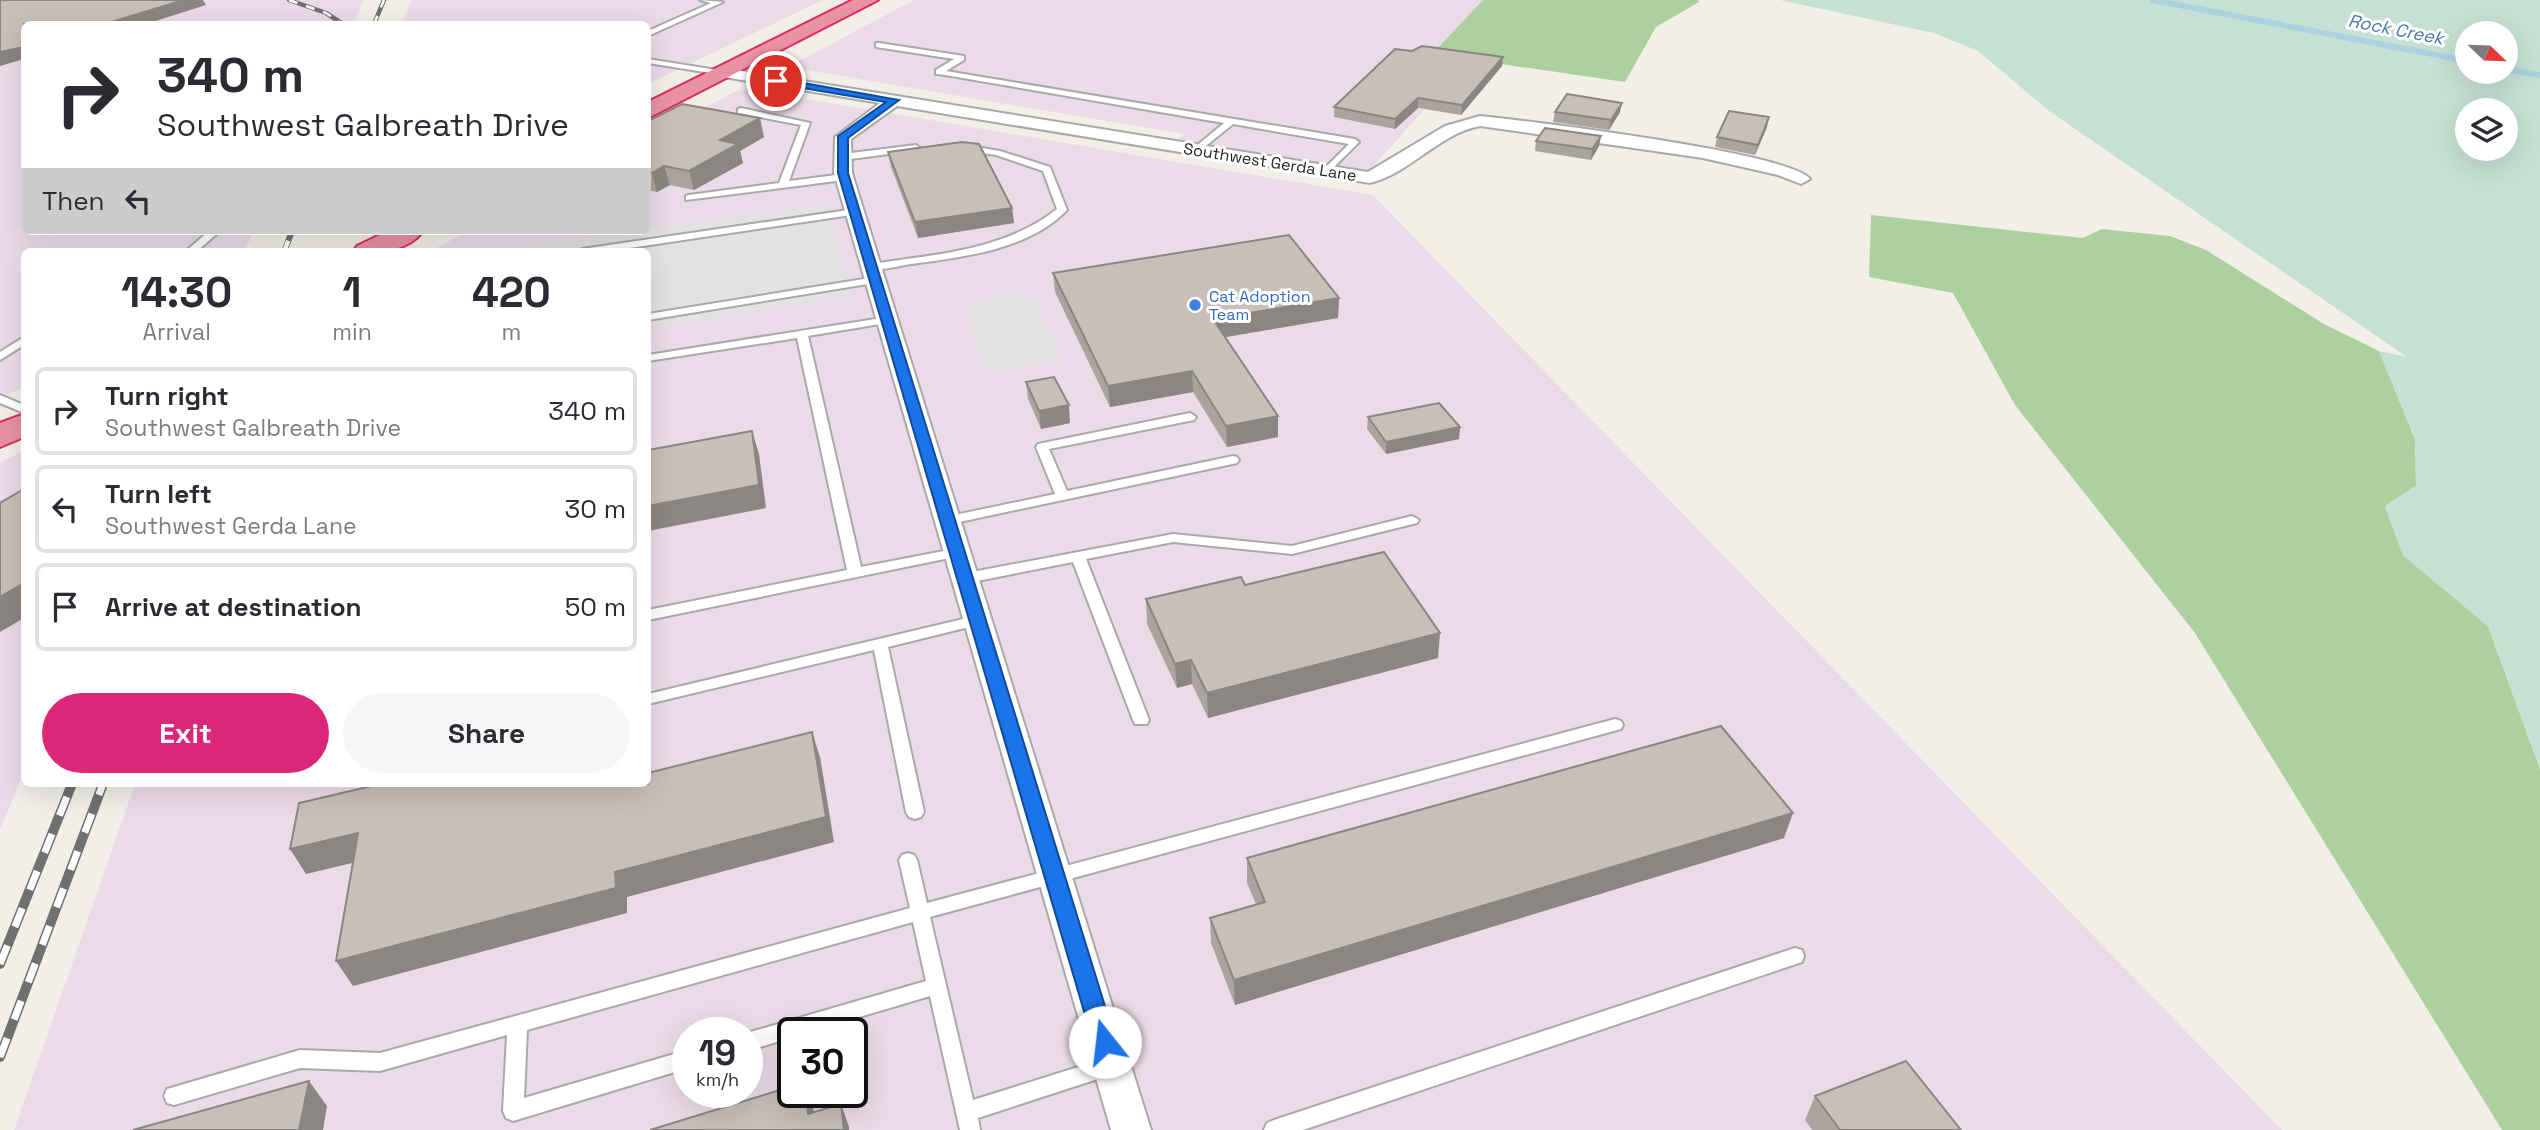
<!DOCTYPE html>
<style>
:root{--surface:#fff;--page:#f7f7f7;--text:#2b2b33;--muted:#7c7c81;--line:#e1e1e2;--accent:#db2777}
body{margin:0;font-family:"Space Grotesk",sans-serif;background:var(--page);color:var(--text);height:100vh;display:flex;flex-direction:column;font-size:26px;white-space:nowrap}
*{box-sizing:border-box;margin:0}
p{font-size:23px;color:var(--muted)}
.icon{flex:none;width:38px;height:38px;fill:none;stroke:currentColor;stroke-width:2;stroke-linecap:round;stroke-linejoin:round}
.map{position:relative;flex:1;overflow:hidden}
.side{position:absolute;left:21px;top:248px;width:630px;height:539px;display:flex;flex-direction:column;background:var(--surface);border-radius:10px;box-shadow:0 7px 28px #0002}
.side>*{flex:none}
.banner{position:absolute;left:21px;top:21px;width:630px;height:214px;border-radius:10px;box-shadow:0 7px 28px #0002;background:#fff;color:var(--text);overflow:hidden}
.needle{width:46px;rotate:113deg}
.buttons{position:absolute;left:2455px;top:21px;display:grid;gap:14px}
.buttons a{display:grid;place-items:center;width:63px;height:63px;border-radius:50%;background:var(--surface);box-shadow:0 7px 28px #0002;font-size:35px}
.speed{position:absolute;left:672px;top:1017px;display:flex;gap:14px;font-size:35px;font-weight:700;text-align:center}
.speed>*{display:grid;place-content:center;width:91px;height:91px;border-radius:50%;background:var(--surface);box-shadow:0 7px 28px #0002;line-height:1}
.speed small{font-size:18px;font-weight:400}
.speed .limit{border:4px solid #111;border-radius:10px;background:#fff;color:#111}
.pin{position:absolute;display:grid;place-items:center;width:60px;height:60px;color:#fff;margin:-30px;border:4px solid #fff;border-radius:50%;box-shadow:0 2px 7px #0007}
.me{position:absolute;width:77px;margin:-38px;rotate:344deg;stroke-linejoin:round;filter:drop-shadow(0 0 5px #0008)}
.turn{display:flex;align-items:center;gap:24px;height:147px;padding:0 21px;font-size:32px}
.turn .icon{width:91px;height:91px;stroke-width:2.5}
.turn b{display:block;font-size:49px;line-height:60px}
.then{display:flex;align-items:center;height:66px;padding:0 21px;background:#0003;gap:14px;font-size:26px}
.eta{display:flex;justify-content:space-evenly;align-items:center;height:119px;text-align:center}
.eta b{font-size:42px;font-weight:600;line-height:49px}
.cta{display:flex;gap:14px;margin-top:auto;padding:14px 21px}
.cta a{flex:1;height:80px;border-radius:42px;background:var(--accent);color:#fff;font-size:28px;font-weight:600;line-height:80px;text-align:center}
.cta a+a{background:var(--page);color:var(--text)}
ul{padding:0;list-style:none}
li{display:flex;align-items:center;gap:21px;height:88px;margin:0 14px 10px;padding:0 7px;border:4px solid var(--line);border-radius:10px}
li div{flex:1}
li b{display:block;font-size:26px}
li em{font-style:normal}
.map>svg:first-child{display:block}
.industrial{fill:#ebdbe8;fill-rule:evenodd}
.forest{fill:#add19e}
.wetland{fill:#c6e0d4;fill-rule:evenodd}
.parking{fill:#e2e2e2}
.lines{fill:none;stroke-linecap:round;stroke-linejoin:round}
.stream{stroke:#aad3df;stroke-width:6}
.lane-casing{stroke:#a9a9a9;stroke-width:4}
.street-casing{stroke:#a9a9a9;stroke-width:4}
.highway-casing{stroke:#dc2a67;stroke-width:4}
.lane{fill:#fff;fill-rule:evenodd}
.street{fill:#fff;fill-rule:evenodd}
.highway{fill:#e892a2;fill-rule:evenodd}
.rail-far2-casing{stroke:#707070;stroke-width:4.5}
.rail-far1-casing{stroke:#707070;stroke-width:6}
.rail-casing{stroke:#707070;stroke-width:10}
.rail-far2{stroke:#fff;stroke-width:2.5;stroke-dasharray:9;stroke-linecap:butt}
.rail-far1{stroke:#fff;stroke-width:4.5;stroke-dasharray:12;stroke-linecap:butt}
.rail{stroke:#fff;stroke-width:7;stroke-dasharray:20;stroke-linecap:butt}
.wall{fill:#aba49e}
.shaded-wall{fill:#8b8681}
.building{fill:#c7bfb8;stroke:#8b8681;stroke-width:2}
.route{fill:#1a73e8;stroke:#114b97;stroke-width:2}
.shop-dot{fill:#3f7fe0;stroke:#fff;stroke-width:2.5}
.labels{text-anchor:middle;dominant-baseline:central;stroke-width:6;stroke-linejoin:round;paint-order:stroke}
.far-street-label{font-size:16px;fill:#222;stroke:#fff}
.far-shop-label{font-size:16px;fill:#366cbe;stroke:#fff;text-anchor:start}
.far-water-label{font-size:18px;font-style:italic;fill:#4a7aab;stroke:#fff}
</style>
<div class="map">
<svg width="2540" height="1130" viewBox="0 0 2540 1130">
<rect width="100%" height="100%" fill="#f2efe9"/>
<!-- industrial -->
<path class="industrial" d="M0 0H364L353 24H24V231H254L244 252H24V387L0 399Z
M411 0H823L648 84V24H402Z
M914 0H1483L1387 103 1424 110 1360 181 1168 148 1184 134 788 67Z
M753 90 1373 195 2282 1130H14L135 784H648V252H429L469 231H648V138L736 91ZM688 1032H747V1092H688ZM793 1032H852V1092H793Z
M24 450V773L0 829V463Z"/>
<!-- forest -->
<path class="forest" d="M1483 0H1698L1699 2 1656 27 1625 82 1432 54Z
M1871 215 2083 238 2102 229 2170 236 2206 250 2324 324 2379 351 2415 439 2416 486 2385 506 2403 555 2488 626 2540 769V1130H2502L2195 633 2015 405 1953 293 1869 277Z"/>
<!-- wetland -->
<path class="wetland" d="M1780 0H2540V769L2488 626 2403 555 2385 506 2416 486 2415 438 2379 351 2407 357 2049 111 1978 51 1934 33ZM2468 33H2506V72H2468ZM2468 110H2506V149H2468Z"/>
<!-- parking -->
<path class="parking" d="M826 205 853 295 648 329V252H475Z
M1011 291 1035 302 1061 360 988 372 968 318 969 306Z"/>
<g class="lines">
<!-- stream -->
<path class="stream" d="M2153 0 2468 61
M2506 69 2540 75"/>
<!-- lane casing -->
<g class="lane-casing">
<path id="lane" d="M700 0 723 2 648 36V31L711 3Z
M879 43 964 56V60L946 71 1355 139 1359 142 1327 174 1324 173V169L1349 144 1233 124 1197 153 1194 152V148L1224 123 939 74H936V70L954 59 876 47V43Z
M648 59 723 71 727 73 723 75 648 63Z
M741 108 810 123 789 181 844 174 849 177 844 180 686 200V196L689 195 779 183 801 125 738 113V109Z
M916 145 920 148 919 150 843 160 838 157 843 154Z
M964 145 1000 151 1050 167 1067 210C1028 250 964 257 911 264 898 266 882 271 868 269L867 267 872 264C936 254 1004 251 1057 209L1043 171 996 155 961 150 960 148Z
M855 209 860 212 858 214 603 252H577L582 249Z
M209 231H220L196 252H185Z
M876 277 880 278V282L648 320V314Z
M888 317 892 318V322L808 336 861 567 959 548 966 552 964 555 648 620V610L847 570 797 338 648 361V355Z
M24 337V345L0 360V352Z
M0 395 24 405V413L0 403Z
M1190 413 1196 417 1194 420 1049 449 1067 491 1233 456 1237 457 1239 460 1237 463 950 524 943 520 950 516 1055 494 1036 447 1038 444Z
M1412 516 1419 520 1417 523 1292 554 1173 542 1086 559 1149 720 1147 724H1135L1133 720 1073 562 967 583 960 578 967 573 1173 534 1292 546Z
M980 615 985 617 987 620 985 623 888 647 924 812 921 817 915 819 909 817 906 812 874 650 648 704V694Z
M1615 719 1621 721 1623 725 1621 729 930 917 973 1100 1110 1057 1117 1060 1120 1066 1117 1072 1110 1075 978 1118 980 1130H960L930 996 809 1032H793V1037L747 1051V1033L926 981 913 922 527 1030 524 1098 688 1050V1068L513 1121 506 1118 503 1111 507 1035 380 1071 300 1068 174 1105 167 1103 164 1096 167 1089 174 1087 300 1050 380 1053 910 908 899 860 902 855 908 853 914 855 917 860 927 903Z
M1795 948 1802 950 1804 956 1802 962 1303 1130H1264L1267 1123 1274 1120Z"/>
</g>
<!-- street casing -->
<g class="street-casing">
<path id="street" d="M723 68 1368 172 1445 126 1480 116C1528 121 1788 152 1810 179L1801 184 1778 175 1703 158 1480 126C1438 134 1411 173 1370 183L897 106 851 139 852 173 1151 1130H1111L834 173 835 137 880 103 718 76V70Z"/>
</g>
<!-- highway casing -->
<g class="highway-casing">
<path id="highway" d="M853 0H878L648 118V102Z
M388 231H423C407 253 377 252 353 252L357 246Z
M24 414V437L0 447V423Z"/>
</g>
<!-- lane -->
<use href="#lane" class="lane"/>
<!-- street -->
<use href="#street" class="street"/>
<!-- highway -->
<use href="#highway" class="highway"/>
<!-- rail-far2 casing -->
<g class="rail-far2-casing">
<path id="rail-far2" d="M289 0 326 13 343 24
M374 24 384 0"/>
</g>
<!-- rail-far1 casing -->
<g class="rail-far1-casing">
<path id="rail-far1" d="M284 252 292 231"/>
</g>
<!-- rail casing -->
<g class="rail-casing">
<path id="rail" d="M0 964 72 784
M0 1057 103 784"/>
</g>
<!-- rail-far2 -->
<use href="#rail-far2" class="rail-far2"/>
<!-- rail-far1 -->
<use href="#rail-far1" class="rail-far1"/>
<!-- rail -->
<use href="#rail" class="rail"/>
</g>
<!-- wall -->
<path class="wall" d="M1412 51 1503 57 1502 66 1461 115 1418 108 1395 129 1334 117V107Z
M1555 112H1620L1609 130 1553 122Z
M648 121 764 137 740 151 743 163 694 190 670 185 657 192 648 190Z
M1767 127 1755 155 1715 147 1717 137Z
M1601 136 1599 146 1591 160 1535 151 1536 141Z
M888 152 1012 208 1014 223 918 238 891 167Z
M1053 273 1339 298 1338 318 1225 337 1278 437 1227 447 1193 392 1110 407 1055 292Z
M1026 382 1070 423 1041 429 1028 399Z
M1368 417 1460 427 1459 439 1386 454 1367 429Z
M1245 585 1438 658 1208 718 1192 684 1177 688 1147 624 1146 599Z
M1784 838 1235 1005 1211 943 1210 918 1256 904 1247 883V858Z
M1815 1096 1961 1130H1812L1805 1120Z"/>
<!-- shaded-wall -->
<path class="shaded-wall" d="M184 0H203L206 5 146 24H105Z
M24 47V59L0 66V52Z
M1503 57 1502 66 1461 115 1462 105Z
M1418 98V108L1395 129V119Z
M1622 103 1620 112 1609 130 1611 120Z
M1769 117 1767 127 1755 155 1758 145Z
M760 118 764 137 740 151 743 163 694 190 689 171 720 140Z
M1601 136 1599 146 1591 160 1592 149Z
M664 166 670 185 657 192 652 173Z
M1012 208 1014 223 918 238 915 222Z
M1339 298 1338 318 1214 339 1213 319Z
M1192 371 1193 392 1110 407 1108 386Z
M1069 405 1070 423 1041 429 1039 411Z
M1278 416V437L1227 447 1226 426Z
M1460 427 1459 439 1386 454V442Z
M752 431 759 454 766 508 648 531V506Z
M24 583V618L0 632V597Z
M1440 633 1438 658 1208 718 1207 693Z
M1191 660 1192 684 1177 688 1175 664Z
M812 732 820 757 834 842 627 897V913L353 986 336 961 615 872Z
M1793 813 1784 838 1235 1005 1234 980Z
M358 833 373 858 306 874 290 849Z
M309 1081 327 1106 323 1130H299Z
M806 1092H808L813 1105 816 1130 808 1114Z
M841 1104 849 1127V1130H844Z"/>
<!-- building -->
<path class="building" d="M0 0H184L105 24H24V47L0 52Z
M1422 46 1503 57 1462 105 1418 98 1395 119 1334 107 1395 49 1412 51Z
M1567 94 1622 103 1611 120 1555 112Z
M682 104 760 118 720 140 738 144 689 171 664 166 652 173 648 172V121Z
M1729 111 1769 117 1758 145 1717 137Z
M1545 128 1601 136 1592 149 1536 141Z
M962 142 979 144 1012 208 915 222 888 152Z
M1289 235 1339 298 1213 319 1278 416 1226 426 1192 371 1108 386 1053 273Z
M1054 377 1069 405 1039 411 1026 382Z
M1439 403 1460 427 1386 442 1368 417Z
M752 431 759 485 648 506V450Z
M24 489V583L0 597V503Z
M1384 552 1440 633 1207 693 1191 660 1175 664 1146 599 1241 577 1245 585Z
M1721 726 1793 813 1234 980 1210 918 1265 902 1247 858Z
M812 732 826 817 615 872 616 888 336 961 358 833 290 849 299 803 380 784H648V773Z
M1906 1061 1961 1130H1840L1815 1096Z
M309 1081 299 1130H133Z
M793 1086V1092H806L808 1114 841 1104 844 1130H650Z"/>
<!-- route -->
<path class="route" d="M776 78 899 100 848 138V173L1116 1042 1113 1049 1105 1052 1097 1049 1093 1042 838 173V136L886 102 773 83Z"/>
<!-- markers -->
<circle class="shop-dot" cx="1195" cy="305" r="7"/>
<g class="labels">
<!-- far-street labels -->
<g class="far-street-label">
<text transform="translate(1270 162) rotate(9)">Southwest Gerda Lane</text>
</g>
<!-- far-shop labels -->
<g class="far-shop-label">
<text x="1209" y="296">Cat Adoption<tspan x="1209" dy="18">Team</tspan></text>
</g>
<!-- far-water labels -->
<g class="far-water-label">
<text transform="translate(2396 29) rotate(11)">Rock Creek</text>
</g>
</g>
</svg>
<div class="buttons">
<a><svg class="needle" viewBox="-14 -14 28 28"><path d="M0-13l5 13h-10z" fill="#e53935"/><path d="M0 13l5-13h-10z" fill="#7c7c81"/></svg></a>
<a><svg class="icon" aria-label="layers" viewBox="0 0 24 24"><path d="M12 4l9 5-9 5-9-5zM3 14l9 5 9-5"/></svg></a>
</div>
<div class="speed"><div>19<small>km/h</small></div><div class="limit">30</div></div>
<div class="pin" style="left:776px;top:81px;background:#d93025"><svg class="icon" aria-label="arrive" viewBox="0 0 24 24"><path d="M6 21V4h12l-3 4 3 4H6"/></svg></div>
<svg class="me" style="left:1105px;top:1042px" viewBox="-20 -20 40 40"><circle r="19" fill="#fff"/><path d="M0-13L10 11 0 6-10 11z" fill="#1a73e8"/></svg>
<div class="banner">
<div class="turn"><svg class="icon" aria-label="right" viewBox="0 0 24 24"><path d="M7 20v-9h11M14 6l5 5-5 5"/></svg><div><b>340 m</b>Southwest Galbreath Drive</div></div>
<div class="then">Then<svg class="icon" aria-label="left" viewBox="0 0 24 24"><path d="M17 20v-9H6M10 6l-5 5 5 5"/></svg></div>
</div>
<section class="side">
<div class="eta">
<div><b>14:30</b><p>Arrival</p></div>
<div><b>1</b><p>min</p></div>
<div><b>420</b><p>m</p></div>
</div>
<ul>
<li><svg class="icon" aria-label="right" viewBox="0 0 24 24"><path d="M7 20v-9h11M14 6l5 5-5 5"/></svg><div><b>Turn right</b><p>Southwest Galbreath Drive</p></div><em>340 m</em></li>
<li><svg class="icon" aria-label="left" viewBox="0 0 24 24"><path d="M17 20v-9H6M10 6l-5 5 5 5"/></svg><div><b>Turn left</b><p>Southwest Gerda Lane</p></div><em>30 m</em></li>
<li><svg class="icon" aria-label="arrive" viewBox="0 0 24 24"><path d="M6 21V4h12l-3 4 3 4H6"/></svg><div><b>Arrive at destination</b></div><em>50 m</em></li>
</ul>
<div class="cta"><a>Exit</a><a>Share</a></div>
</section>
</div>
